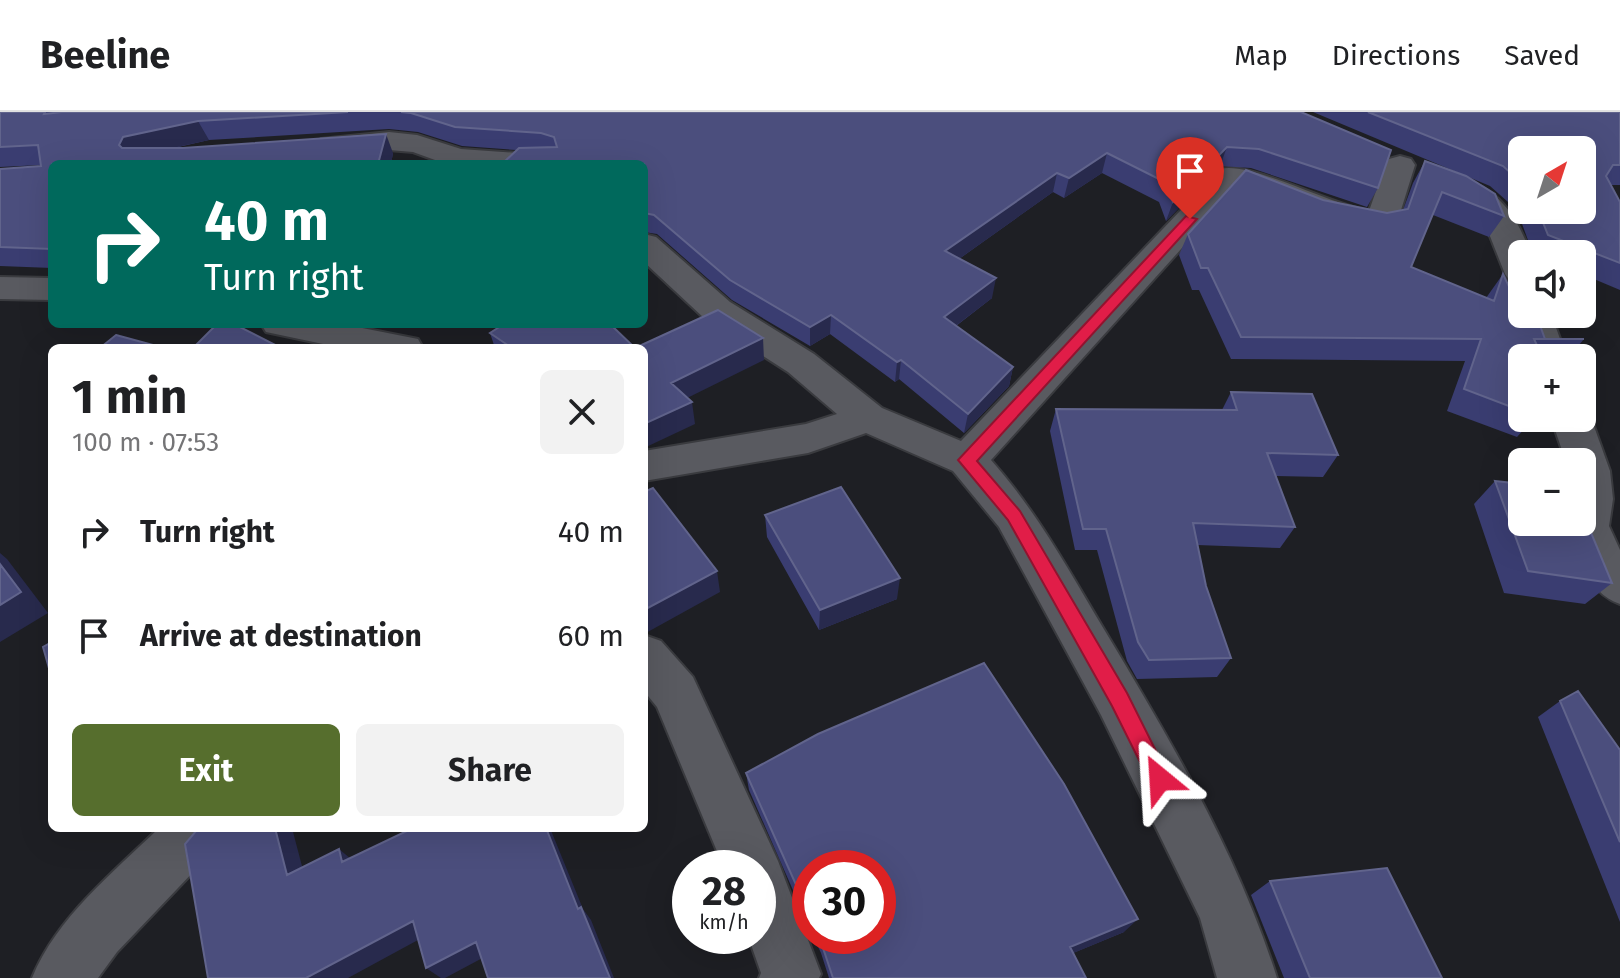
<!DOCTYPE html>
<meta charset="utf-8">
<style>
:root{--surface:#fff;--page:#f2f2f2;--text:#202124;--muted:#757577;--line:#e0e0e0;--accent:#566e2d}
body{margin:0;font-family:"Fira Sans",sans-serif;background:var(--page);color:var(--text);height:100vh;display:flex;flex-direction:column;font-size:30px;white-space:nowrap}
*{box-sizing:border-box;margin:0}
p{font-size:26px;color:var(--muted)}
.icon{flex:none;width:44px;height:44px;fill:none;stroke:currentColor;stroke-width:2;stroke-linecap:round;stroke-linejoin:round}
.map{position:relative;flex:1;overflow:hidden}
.panel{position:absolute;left:48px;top:232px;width:600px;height:488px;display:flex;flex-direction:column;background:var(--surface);border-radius:12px;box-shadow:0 8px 32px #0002}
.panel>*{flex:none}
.hud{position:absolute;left:48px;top:48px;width:600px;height:168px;border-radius:12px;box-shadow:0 8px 32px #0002;background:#00695c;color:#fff;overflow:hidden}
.needle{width:52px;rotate:39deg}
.tools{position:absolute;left:1508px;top:24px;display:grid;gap:16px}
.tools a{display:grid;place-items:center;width:88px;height:88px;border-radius:12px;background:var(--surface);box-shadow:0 8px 32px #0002;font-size:40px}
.speed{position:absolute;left:672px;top:738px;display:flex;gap:16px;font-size:40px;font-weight:700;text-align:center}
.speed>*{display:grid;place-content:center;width:104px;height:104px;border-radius:50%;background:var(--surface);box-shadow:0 8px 32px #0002;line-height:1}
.speed small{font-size:20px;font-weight:400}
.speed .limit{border:12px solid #d22;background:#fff;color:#111}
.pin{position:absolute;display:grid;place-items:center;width:68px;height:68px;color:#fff;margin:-82px -34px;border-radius:50% 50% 50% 0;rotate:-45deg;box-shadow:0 0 8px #0007}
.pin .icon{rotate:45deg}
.me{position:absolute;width:88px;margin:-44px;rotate:333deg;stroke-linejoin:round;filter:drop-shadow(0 0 6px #0008)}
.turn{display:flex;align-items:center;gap:28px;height:168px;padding:0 24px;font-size:36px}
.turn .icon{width:104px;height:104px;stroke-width:2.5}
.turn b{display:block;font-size:56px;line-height:68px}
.round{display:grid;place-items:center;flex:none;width:84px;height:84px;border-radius:12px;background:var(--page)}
.summary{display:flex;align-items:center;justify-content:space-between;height:136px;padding:0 24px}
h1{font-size:48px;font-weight:700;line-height:60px}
.button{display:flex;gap:16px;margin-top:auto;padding:16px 24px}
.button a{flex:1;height:92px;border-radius:12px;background:var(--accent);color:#fff;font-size:32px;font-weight:700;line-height:92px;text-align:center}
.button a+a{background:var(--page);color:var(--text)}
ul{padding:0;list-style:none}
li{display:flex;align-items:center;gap:24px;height:104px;padding:0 24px}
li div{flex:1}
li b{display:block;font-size:30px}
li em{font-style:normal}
header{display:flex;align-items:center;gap:48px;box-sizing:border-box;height:112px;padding:0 40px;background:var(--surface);border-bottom:2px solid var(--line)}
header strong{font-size:38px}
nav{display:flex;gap:44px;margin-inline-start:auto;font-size:28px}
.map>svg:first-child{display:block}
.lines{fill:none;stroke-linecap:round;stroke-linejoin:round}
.minor-casing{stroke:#3a3b3f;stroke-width:4}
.minor{fill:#595a60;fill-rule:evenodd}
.wall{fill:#3a3d71;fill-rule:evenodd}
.shaded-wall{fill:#282a4d}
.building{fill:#4b4e7d;stroke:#61648c;stroke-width:2}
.route{fill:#e11d48;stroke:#92132f;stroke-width:2}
</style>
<header>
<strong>Beeline</strong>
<nav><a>Map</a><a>Directions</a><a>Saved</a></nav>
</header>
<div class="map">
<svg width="1620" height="866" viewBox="0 0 1620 866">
<rect width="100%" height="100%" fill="#1e1f24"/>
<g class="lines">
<!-- minor casing -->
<g class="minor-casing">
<path id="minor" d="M389 20 417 23 461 37 545 43 556 46 560 52H446L413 40 389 38 331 42 321 39 316 33 321 27Z
M1400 44 1411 47 1415 53 1397 111 1392 118C1348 129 1278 92 1236 76L991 348C1038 401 1069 459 1105 519 1171 629 1238 743 1277 866H1217L1200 806 1101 603 999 415 953 359 866 321 808 341 644 369V339L806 312 837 302 788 260 704 206 644 150V122L656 125 730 190 814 242 882 296 961 329 1220 57C1250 49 1331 93 1369 99L1385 53 1389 47Z
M1455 65C1498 75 1516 102 1531 142H1522V173L1510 169 1505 162 1482 104 1440 74 1444 67Z
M0 165 52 166V188L0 187Z
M1522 193V202H1551L1567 246H1529L1515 202Z
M261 212H342L418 227 423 236H342L266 220Z
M1582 295 1591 306 1610 359 1613 387 1609 414 1620 438V492C1586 480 1579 444 1565 414L1566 410H1582V350H1566L1551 306H1582Z
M644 523 661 529 693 565 778 749 821 862 819 866H759L761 861 748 824H758V756H724L657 595 644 579Z
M159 716H225L217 735 117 840 98 866H32C57 805 113 761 159 716Z"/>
</g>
<!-- minor -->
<use href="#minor" class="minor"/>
</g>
<!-- wall -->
<path class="wall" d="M0 0H1301L1378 76 1367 95 1251 56 1220 54 1166 109 1159 90 1102 61 1064 86 1053 80 959 147 992 186 956 214 1013 255 1009 274 964 321 899 267 895 270 830 222 810 234 732 188 657 122 644 120V52L516 38 462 34 418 20 389 17 209 28 174 36 393 41 391 52H52V156L0 154V57L41 54V53L0 55Z
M1313 0H1620V73H1611L1620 90V178L1582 162V142H1533L1517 98 1490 74ZM1522 38 1582 98H1522Z
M1425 49 1504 104 1489 125 1433 103 1411 155 1486 186 1503 162 1521 201 1545 227H1584L1568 246H1522V306H1534L1517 325 1447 299 1465 249 1231 247 1199 178H1192L1179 143 1188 122 1323 88 1387 101 1403 98 1413 71Z
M490 221 635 236H495Z
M1231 280 1338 343 1323 365 1276 364 1295 415 1280 436 1197 433 1206 474 1231 546 1217 565 1137 567 1127 549 1097 438H1075L1050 319 1056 297 1222 298Z
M1495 369 1612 471 1585 492 1504 481 1474 392Z
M765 403 897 487 819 518 767 425Z
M1560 589 1620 638V810L1538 605Z
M746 661 1124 820 1073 841 1086 866H829L821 841 813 824H878L810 756V817L749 678Z
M1270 769 1442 866H1284L1251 783Z"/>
<!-- shaded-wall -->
<path class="shaded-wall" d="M198 9 209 28 136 44 119 33 123 25Z
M386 22 393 41 391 52H378Z
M1227 35 1220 54 1166 109 1173 90Z
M1107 41 1102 61 1064 86 1069 66Z
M1057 61 1053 80 942 159 945 139Z
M996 166 992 186 941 225 944 205Z
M831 203 830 222 810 234V215Z
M763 226 764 248 675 292 671 271Z
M901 248 899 267 895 270 897 250Z
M1013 255 1009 274 964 321 968 302Z
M692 290 695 312 644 336V312Z
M0 441 7 447 48 501 0 530Z
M717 459 720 480 644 522V498Z
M900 466 897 487 819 518 820 498Z
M275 716H292L308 777 287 763Z
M546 716H550L583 797 591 808 614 866H610L578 797Z
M339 737 357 752 342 750Z
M1138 807 1124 820 1059 847 1070 835Z
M413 809 429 822 348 866H306Z
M476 830 490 842 445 866H441L426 856Z"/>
<!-- building -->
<path class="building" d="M0 0H45L44 2 62 0H348L198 9 123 25 119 33 122 36H183L386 22 378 52H52V137L0 135V57L41 54 38 33 0 35Z
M401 0H1301L1391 38 1378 76 1259 37 1227 35 1173 90 1165 70 1107 41 1069 66 1057 61 945 139 996 166 944 205 1013 255 968 302 901 248 897 250 831 203 810 215 730 168 654 103 644 101V52H502L519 36 557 35 554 25 541 21 455 15 411 1Z
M1368 0H1620V53H1613L1606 64 1620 90V151L1548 123 1538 98H1582V38H1522V71L1503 54Z
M1425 49 1466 64 1495 82 1504 104 1442 80 1411 155 1494 189 1503 162 1522 202 1538 208 1545 227H1584H1534L1543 246H1522V299L1464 277 1481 227 1241 225 1208 156H1201L1188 122 1246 58 1323 88 1387 101 1408 97Z
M718 198 763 226 671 271 692 290 644 312V236H635Z
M217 212H234L281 236H193Z
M504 212H610L635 236H512L490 221Z
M116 223 164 236H100Z
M1231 280 1312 282 1338 343 1267 341 1295 415 1193 411 1206 474 1231 546 1149 548 1138 530 1106 417H1083L1056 297 1237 298Z
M1495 369 1522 372V410H1582V399L1612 471 1528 459Z
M841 375 900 466 820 498 765 403Z
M653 376 717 459 644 498V380Z
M0 452 21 480 0 493Z
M52 530V567L43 535Z
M984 551 1064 672 1138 807 1070 835 1086 866H833L819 824H878V756H810V804L746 661 818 622Z
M1578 579 1620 638V730L1560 589Z
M203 716H275L287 763 339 737 342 750 413 716H546L578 797 581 795 610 866H488L476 830 426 856 413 809 306 866H208L185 732 196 719Z
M1387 756 1442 866H1310L1270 769Z"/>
<!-- route -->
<path class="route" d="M1186 104 1197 107 977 349 1020 399 1127 581 1170 667 1167 674 1160 677 1152 674 1112 594 1008 408 958 348Z"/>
</svg>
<div class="tools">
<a><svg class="needle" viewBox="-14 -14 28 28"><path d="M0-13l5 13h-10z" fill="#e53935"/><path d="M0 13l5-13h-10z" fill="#757577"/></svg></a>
<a><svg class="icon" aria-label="sound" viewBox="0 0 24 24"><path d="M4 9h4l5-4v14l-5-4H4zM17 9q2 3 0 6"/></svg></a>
<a>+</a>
<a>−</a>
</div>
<div class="speed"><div>28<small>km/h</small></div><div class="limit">30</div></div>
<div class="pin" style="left:1190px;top:107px;background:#d93025"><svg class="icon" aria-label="arrive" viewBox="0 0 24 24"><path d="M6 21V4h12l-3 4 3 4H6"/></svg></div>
<svg class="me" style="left:1160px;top:667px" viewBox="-20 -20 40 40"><path d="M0-17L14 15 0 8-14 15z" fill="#e11d48" stroke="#fff" stroke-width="4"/></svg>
<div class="hud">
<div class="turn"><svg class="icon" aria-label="right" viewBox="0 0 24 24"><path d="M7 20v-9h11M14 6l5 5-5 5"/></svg><div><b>40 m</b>Turn right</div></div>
</div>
<section class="panel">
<div class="summary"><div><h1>1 min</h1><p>100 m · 07:53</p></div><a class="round"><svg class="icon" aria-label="close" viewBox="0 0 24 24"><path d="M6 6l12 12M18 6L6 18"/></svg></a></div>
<ul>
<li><svg class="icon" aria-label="right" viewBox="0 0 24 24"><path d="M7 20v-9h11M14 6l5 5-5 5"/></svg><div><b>Turn right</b></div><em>40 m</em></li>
<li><svg class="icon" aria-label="arrive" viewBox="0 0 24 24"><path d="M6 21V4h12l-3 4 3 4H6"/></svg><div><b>Arrive at destination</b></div><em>60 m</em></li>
</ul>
<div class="button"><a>Exit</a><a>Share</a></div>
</section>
</div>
